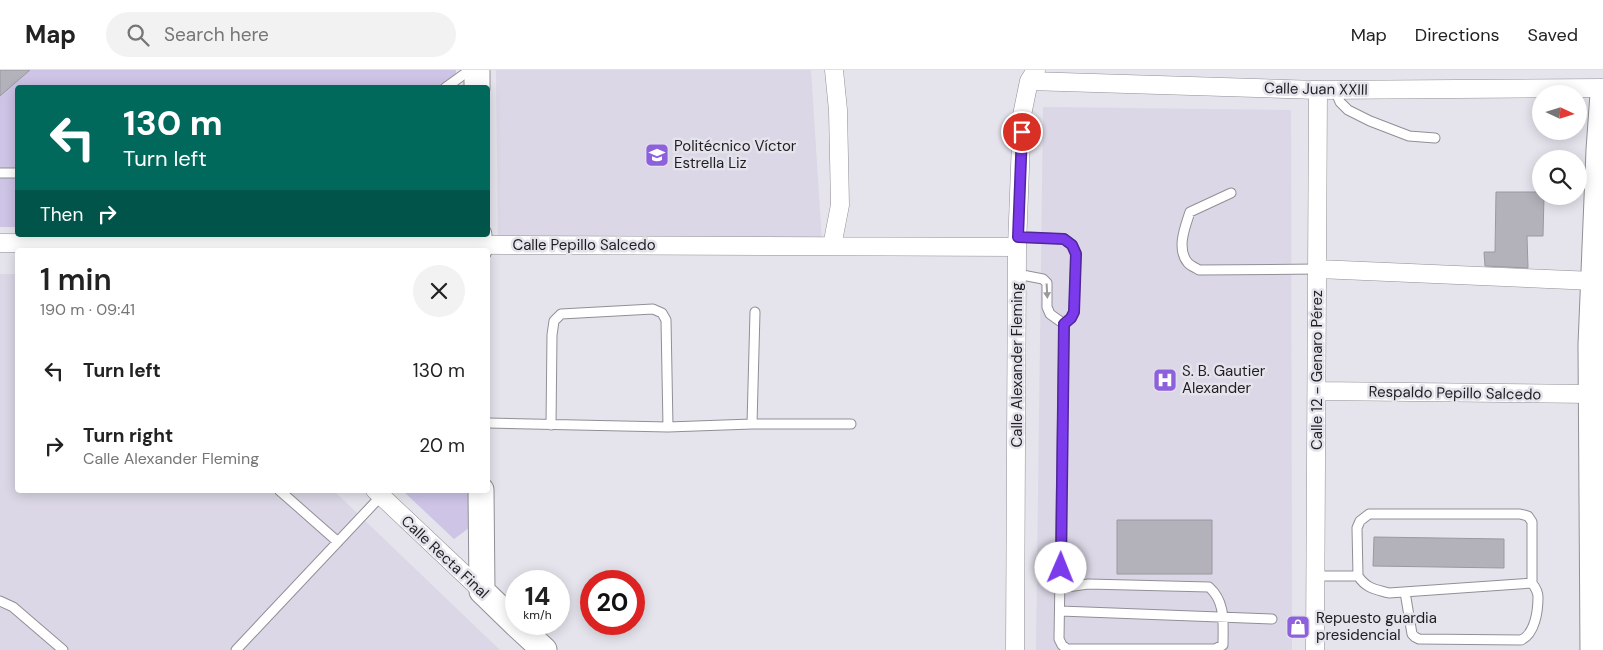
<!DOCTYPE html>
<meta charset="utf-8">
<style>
:root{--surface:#fff;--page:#f2f2f2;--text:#222;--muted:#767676;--line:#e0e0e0}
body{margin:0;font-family:"DM Sans",sans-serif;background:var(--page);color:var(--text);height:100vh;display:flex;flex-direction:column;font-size:19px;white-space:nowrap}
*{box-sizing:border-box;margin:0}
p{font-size:16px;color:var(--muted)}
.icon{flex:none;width:28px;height:28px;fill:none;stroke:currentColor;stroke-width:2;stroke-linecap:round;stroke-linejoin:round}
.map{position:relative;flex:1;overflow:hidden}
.details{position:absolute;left:15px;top:178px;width:475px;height:245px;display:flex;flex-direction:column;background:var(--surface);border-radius:5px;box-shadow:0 2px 12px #0003}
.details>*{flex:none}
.top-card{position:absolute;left:15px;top:15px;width:475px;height:152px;border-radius:5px;box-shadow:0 2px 12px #0003;background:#00695c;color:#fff;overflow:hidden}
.needle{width:32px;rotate:94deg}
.controls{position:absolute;left:1532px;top:15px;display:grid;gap:10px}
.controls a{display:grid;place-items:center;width:55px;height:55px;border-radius:50%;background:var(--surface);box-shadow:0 2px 12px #0003;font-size:25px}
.speed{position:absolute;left:505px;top:500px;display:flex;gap:10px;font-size:25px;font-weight:700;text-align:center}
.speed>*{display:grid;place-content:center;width:65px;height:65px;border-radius:50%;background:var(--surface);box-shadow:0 2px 12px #0003;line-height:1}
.speed small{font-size:12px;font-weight:400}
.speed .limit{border:8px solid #d22;background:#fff;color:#111}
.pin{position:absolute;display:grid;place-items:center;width:42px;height:42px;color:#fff;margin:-21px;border:2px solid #fff;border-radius:50%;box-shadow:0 1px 5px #0007}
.me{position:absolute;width:55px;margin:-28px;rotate:1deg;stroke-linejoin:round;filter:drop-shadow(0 0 4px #0008)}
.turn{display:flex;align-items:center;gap:18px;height:105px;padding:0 25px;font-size:22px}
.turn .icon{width:65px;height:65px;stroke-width:2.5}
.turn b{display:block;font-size:35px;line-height:42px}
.then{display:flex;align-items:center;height:48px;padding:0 25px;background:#0003;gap:10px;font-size:19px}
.round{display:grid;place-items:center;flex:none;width:52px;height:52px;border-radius:26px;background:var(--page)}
.overview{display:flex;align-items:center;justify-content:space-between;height:85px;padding:0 25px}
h1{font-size:30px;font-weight:600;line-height:38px}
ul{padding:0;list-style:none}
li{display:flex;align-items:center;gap:15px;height:75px;padding:0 25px}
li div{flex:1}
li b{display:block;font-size:19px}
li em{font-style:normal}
header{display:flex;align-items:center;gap:30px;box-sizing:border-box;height:70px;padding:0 25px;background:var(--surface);border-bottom:1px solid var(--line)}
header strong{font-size:24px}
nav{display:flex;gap:28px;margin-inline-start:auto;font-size:18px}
.search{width:350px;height:45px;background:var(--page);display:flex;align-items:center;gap:12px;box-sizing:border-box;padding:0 18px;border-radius:28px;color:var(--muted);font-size:19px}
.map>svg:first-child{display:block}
.built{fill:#dbd7e6}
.green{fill:#cdc4e6}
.building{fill:#b3b1ba;stroke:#9a98a0}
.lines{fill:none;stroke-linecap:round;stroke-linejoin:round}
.lane-casing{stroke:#918f96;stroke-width:11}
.street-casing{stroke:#918f96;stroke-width:19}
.secondary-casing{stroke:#918f96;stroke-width:27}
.lane{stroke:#fff;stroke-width:9}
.street{stroke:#fff;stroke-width:18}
.secondary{stroke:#fff;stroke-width:25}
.oneway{fill:#9a9a9b}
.route-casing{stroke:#51269a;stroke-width:12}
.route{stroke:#7c3aed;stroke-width:9}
.labels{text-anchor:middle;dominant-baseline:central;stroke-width:5;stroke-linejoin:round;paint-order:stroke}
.street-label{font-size:15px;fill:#1f1e21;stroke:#e5e3ec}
.poi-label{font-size:15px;fill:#1f1e21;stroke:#e5e3ec;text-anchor:start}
</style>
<header>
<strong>Map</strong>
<div class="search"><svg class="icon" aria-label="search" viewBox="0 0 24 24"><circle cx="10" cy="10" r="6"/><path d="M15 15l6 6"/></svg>Search here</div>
<nav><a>Map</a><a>Directions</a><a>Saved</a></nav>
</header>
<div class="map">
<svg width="1603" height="580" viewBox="0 0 1603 580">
<rect width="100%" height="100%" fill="#e5e3ec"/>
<!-- built -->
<path class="built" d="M496 0H811L822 172 498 170Z
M1043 37 1291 40 1292 580H1036Z
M0 204H17L18 420H333L500 580H0Z"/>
<!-- green -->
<path class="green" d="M0 0H456L455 17 18 18 17 157H0Z
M402 420H468L469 458 454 469Z"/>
<!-- building -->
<path class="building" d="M0 0H30L0 26Z
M1496 122H1541V126H1544L1543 166H1527L1528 198 1485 196 1484 182H1495Z
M1117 450H1212V504H1117Z
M1374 467 1504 469V498L1373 496Z"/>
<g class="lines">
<!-- lane casing -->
<g class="lane-casing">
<path id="lane" d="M445 18 467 2 474 1
M1335 20 1340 32 1348 40 1370 51 1409 66 1435 68
M0 103H18
M1231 123 1190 142C1185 157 1176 179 1188 193 1191 196 1196 198 1199 200L1318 199
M1018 167 1064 169 1072 175 1076 183 1074 242 1071 248 1064 254 1059 569 1062 575 1067 579H1215L1223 575C1223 553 1226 532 1209 517L1088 514 1060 518
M1017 204 1043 209 1047 213V237L1050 244 1064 254
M488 353 668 357 752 354H851
M752 354 755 242
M551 355 552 265 554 251 561 244 653 239 662 243 666 250 668 357
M279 420 338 472
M1316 506H1358C1367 519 1375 519 1389 523L1532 513V452L1528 446 1520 444H1369L1360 451 1357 458 1358 506
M1405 522 1412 564 1415 567 1419 569 1521 570C1535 564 1538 541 1538 527 1538 522 1535 517 1532 513
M0 531 13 537 63 580
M1060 541 1272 549
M236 580 381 426"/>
</g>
<!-- street casing -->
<g class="street-casing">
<path id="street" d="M1029 11 1318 20 1603 18
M0 173 1017 177
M832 176 840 135 838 40 834 0
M1318 199 1594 211
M1317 321 1592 324
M375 420 482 521
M1015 580 1017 177 1022 45 1029 11 1036 0
M1315 580 1318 20"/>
</g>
<!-- secondary casing -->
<g class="secondary-casing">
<path id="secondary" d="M477 0V18
M479 165V180
M481 420 482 521 516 554
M516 554 544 580
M1593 580 1591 275 1599 80 1603 24"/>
</g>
<!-- lane -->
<use href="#lane" class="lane"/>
<!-- street -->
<use href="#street" class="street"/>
<!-- secondary -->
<use href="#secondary" class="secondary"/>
</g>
<!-- one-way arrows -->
<defs><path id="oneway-solid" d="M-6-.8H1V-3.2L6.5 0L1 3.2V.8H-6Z" transform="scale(1.25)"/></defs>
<use class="oneway" href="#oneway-solid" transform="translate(1047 221) rotate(87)"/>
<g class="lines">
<!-- route casing -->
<g class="route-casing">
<path id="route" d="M1022 62 1018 167 1064 169 1072 175 1076 184 1074 242 1071 248 1064 254 1061 498"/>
</g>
<!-- route -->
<use href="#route" class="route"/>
</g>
<!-- icons -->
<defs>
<g id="school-square" transform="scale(1.25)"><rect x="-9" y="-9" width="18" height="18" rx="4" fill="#8d61db" stroke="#e5e3ec"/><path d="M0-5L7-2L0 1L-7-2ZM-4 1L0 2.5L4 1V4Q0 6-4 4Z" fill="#fff"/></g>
<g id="hospital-square" transform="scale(1.25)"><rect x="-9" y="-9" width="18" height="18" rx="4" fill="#8d61db" stroke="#e5e3ec"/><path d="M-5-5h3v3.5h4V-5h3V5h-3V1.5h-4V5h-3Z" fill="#fff"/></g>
<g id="shop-square" transform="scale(1.25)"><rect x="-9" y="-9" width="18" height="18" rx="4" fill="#8d61db" stroke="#e5e3ec"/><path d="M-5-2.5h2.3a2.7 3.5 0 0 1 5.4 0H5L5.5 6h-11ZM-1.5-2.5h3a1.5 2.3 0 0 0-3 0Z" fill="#fff"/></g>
</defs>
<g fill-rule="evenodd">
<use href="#school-square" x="657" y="85"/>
<use href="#hospital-square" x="1165" y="310"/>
<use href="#shop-square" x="1298" y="557"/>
</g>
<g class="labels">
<!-- street labels -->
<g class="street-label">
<text transform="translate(1316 19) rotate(1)">Calle Juan XXIII</text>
<text x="584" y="175">Calle Pepillo Salcedo</text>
<text transform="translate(1017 295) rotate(-90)">Calle Alexander Fleming</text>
<text transform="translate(1317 300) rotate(-90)">Calle 12 - Genaro Pérez</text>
<text transform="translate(1455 323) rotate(1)">Respaldo Pepillo Salcedo</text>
<text transform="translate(445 487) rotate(43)">Calle Recta Final</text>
</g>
<!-- poi labels -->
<g class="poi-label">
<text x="674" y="76">Politécnico Víctor<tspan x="674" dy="17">Estrella Liz</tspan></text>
<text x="1182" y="301">S. B. Gautier<tspan x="1182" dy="17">Alexander</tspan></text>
<text x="1316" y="548">Repuesto guardia<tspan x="1316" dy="17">presidencial</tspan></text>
</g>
</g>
</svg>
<div class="controls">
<a><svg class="needle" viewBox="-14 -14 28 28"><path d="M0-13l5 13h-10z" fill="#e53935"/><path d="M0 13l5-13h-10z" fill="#767676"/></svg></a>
<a><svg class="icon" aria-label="search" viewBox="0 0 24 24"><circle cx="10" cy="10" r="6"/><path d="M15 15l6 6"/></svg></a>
</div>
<div class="speed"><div>14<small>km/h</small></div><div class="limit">20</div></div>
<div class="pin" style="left:1022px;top:62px;background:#d93025"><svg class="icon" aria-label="arrive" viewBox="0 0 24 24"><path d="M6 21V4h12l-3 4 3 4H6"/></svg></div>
<svg class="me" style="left:1061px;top:498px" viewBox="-20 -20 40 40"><circle r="19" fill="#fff"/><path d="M0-13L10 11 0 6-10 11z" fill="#7c3aed"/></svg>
<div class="top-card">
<div class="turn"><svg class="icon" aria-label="left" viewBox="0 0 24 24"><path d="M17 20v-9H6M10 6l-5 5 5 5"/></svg><div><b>130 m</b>Turn left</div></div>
<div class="then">Then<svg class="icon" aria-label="right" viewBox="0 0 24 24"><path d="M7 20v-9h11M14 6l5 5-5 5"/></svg></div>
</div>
<section class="details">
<div class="overview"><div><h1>1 min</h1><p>190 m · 09:41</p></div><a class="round"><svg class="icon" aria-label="close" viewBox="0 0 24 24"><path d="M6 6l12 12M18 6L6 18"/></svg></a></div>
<ul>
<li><svg class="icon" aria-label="left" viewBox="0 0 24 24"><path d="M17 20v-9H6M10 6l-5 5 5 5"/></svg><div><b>Turn left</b></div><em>130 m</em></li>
<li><svg class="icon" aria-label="right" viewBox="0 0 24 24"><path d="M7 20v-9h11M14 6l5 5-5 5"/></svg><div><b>Turn right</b><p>Calle Alexander Fleming</p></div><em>20 m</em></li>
</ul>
</section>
</div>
